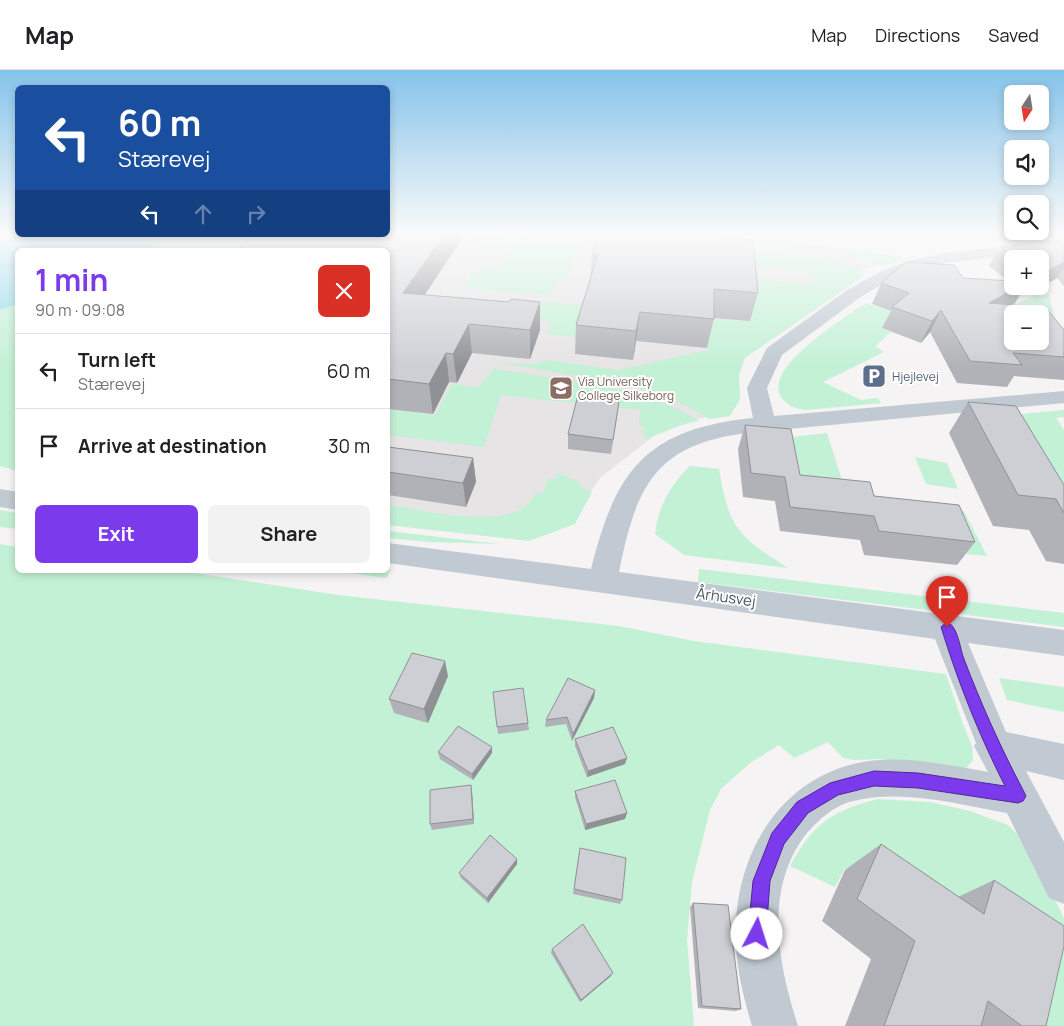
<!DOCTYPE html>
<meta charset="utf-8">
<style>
:root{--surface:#fff;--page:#f2f2f2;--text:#202124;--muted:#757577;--line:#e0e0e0;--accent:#7c3aed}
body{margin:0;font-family:Manrope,sans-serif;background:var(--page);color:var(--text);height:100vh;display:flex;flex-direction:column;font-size:19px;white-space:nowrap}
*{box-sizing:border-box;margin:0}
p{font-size:16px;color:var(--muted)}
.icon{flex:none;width:28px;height:28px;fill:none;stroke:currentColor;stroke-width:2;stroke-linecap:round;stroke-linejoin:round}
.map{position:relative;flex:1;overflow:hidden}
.side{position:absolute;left:15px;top:178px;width:375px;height:325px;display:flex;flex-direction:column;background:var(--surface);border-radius:8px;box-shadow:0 2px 8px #0003}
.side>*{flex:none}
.hud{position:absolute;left:15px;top:15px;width:375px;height:152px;border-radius:8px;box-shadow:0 2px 8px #0003;background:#1a4fa0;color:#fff;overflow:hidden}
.needle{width:32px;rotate:192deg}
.controls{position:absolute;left:1004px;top:15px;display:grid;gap:10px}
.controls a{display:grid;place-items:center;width:45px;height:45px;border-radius:8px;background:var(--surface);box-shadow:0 2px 8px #0003;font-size:25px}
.pin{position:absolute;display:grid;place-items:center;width:42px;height:42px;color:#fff;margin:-51px -21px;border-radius:50% 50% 50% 0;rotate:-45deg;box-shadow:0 0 5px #0007}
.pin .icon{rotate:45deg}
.me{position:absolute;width:55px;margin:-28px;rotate:5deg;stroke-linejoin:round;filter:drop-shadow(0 0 4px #0008)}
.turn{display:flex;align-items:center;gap:18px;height:105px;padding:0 20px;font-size:22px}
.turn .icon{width:65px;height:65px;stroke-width:2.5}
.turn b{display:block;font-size:35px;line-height:42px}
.lanes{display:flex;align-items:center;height:48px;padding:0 20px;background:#0003;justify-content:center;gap:25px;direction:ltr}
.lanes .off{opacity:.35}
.round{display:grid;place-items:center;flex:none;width:52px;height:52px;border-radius:8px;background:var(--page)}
.head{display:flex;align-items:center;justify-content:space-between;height:85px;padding:0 20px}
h1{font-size:30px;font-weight:700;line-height:38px;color:var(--accent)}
.primary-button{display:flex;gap:10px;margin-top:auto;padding:10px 20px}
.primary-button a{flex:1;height:58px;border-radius:8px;background:var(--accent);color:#fff;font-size:20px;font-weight:700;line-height:58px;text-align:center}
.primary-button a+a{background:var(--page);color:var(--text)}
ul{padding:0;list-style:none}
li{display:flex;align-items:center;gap:15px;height:75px;padding:0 20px;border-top:1px solid var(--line)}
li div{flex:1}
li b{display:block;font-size:19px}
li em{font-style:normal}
header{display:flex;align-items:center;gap:30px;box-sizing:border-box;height:70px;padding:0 25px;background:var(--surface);border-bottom:1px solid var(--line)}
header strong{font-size:24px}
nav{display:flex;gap:28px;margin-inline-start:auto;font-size:18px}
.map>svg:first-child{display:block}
.education{fill:#e6e4e5}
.green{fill:#c3f1d5}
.water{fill:#90daee}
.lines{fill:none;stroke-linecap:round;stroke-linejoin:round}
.minor{fill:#c1cad2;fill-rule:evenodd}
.wall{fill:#b0b2b7;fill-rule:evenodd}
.shaded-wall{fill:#909195}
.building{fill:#cdcfd5;stroke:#909195;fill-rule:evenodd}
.route{fill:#7c3aed;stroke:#51269a}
.labels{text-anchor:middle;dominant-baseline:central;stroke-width:4;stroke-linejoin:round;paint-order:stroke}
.far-service-label{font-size:12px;fill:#4e5e75;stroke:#fff;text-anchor:start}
.far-education-label{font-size:12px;fill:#785e54;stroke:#fff;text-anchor:start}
.street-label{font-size:15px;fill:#4a5661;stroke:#fff}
</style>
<header>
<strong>Map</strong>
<nav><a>Map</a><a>Directions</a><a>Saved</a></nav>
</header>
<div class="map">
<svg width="1064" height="956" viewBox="0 0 1064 956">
<rect width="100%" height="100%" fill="#f5f3f3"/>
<!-- education -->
<path class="education" d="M663 164 821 177 886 193 857 202 741 287 724 341 659 362 601 407 571 450 388 447V180H236L257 165Z"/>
<!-- green -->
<path class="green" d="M491 164 585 170 577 180 568 207 559 209 548 225 469 218 465 216 472 202 500 197 503 192 501 186 483 180Z
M164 165H288L271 180H151Z
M706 168 826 176 903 187 921 186 883 196 844 183 822 179 711 170Z
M735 180C776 183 826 180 863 202L864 206 745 288 739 305 740 329 730 346 709 349 685 335 649 321 606 311 496 292 532 294 549 290 618 300 708 280 709 248 751 251 750 233 739 208 815 214 812 202 722 194Z
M1041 222 1049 224 1057 259 1040 244 999 242Z
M465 224H468L464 229 529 235 542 231 587 235 593 269 547 264 551 252 513 248 450 229Z
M866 233 890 241 896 248 882 258 891 262 875 276 884 282 823 312 861 330 878 328 881 333 806 340C796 339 788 336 782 328 760 299 846 247 866 233Z
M17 234V401L0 396V240Z
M494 299C552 308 651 317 698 351L681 355 647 369 644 366V358L639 354 640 340 501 325 484 377 388 365V339L435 345 452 314 478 317Z
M1064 340V347L1056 348 1064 360V457L967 349Z
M827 363 847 426 923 434 964 441 987 486 957 483 792 426 745 372Z
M915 387 947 393 958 419 926 414Z
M690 396 719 399C729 459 738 466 788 498L684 485 655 464C658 437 671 414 690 396Z
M557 403 579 412 581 418 592 422 575 454 529 471 388 455V435C423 440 492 458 523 438 529 434 532 429 536 423L542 424 548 409 556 410Z
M0 440 17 443V459L0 457Z
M388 461 499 474 430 472 388 468Z
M0 474 17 477 18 500H175L338 525 619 556 694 571 946 604 963 654 972 676 973 690 964 701 881 689 854 690 843 688 828 672 794 688 779 675 750 693 721 719 710 740 692 812 687 870 694 956H0Z
M388 499H390L387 508 327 500Z
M699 499 1064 543V557L698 512Z
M999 608 1064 617V642L1007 630Z
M878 729 930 732 970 741 1008 755 1026 773 1064 848V956H988L933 861 845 798 835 817 790 796C813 754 831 741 878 729Z"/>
<!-- water -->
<path class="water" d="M0 164 18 165H164L151 180H18L17 234 0 240Z"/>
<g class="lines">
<!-- minor -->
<path class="minor" d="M1064 174V184L1009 186 945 193 916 199 892 208 859 228 782 285 767 318 774 346 1064 321V333L756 362C658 372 637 411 619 502L1064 560V586L968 573 1006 662 1064 674V710L1026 701 1064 772V834L1049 828 1007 743C956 734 901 718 849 732 833 737 818 750 807 763 763 818 778 894 798 956H752C744 929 737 902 736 875 732 797 769 720 846 696 891 682 943 694 988 702L974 676 976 673 935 569 388 493V473L591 499C616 399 647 359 753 348L747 318 767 278 847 220 880 202 905 192 945 183 1009 176Z
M0 419 18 422V440L0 437Z"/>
</g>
<!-- wall -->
<path class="wall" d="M465 164 425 225 540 260 530 289 472 283 457 313 449 312 433 344 388 339V180Z
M598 164 758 223 750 251 714 248 707 278 636 271 633 290 575 284 576 255 590 211 592 184Z
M1064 171V216L1057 208 1028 225 1022 220 1015 233 1011 235 1064 260V310L1014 306 1007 317 957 313 930 262 921 273 882 258 891 241 872 234 881 213 963 208 1009 211 989 196 1000 177 1013 176 1016 172ZM1012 189H1040V216H1012Z
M968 332 1064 415V494L1046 491 1029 460 993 456 949 363Z
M618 340 611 384 568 379V364Z
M745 355 800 405 874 426 975 472 957 495 864 485 860 470 780 461 775 431 743 427 738 379Z
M388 377 473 388 476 412 466 437 388 425Z
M448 606 428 653 394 643 389 629Z
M595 620 594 628 572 671 566 654 545 657 546 650Z
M493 622 528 653 529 660 498 664Z
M575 669 625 694 587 707 575 676Z
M438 682 492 683 473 710 440 689Z
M472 721 474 754 432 760 430 754Z
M575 721 627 743 625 749 585 760 575 727Z
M881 774 958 827 994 810 1046 956H845L871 889 822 851 845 800Z
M580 778 622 830 620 834 573 824Z
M517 794 488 833 461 808 459 803Z
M693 833 741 939 736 941 698 938 690 837Z
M552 879 611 906 580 932 551 883Z"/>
<!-- shaded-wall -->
<path class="shaded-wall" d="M445 164H465L407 251 403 223Z
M1064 192V197L1057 208 1028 225 1033 216H1040L1041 205Z
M1019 216H1025L1015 233 976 255 989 233Z
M540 232V260L530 289V260Z
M941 240 930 262 921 273 932 251Z
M640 242 636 271 633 290 636 261Z
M469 254 472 283 457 313 453 284Z
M446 283 449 312 433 344 429 314Z
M473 388 476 412 466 437 463 413Z
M445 591 448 606 428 653 424 639Z
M595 620 594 628 572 671 573 664Z
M492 677V683L473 710 472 704Z
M627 688 625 694 587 707 588 701Z
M471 715 472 721 474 754 473 749Z
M627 743 625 749 585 760 586 754Z
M517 789V794L488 833 487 828Z
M613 903 611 906 580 932 581 930Z"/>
<!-- building -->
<path class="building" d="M388 164H445L403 223 509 232 511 229 540 232 530 260 469 254 453 284 446 283 429 314 388 309V180H237L256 165Z
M598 164H676L753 170 758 223 714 219V249L640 242 636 261 576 255 598 184H592Z
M1064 171V192L1041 205 1040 189H1017L1000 177 1022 176 1016 172Z
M906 192 954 195 963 208 1012 211V216H1019L989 233 1046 238 1064 260V287L1013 283 1022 295 970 291 941 240 932 251 892 237 909 223 881 213ZM1012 244H1040V271H1012Z
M579 321 620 325 613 370 568 364Z
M968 332 1016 336 1064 415V443L1056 429 1018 425Z
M745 355 791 359 800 405 870 412 874 426 959 435 975 472 879 461 874 446 790 437 785 407 751 403Z
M388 377 473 388 463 413 388 402Z
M412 583 445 591 424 639 389 629Z
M568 608 595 620 573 664 567 647 546 650Z
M523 618 528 653 497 657 493 622Z
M458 656 492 677 472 704 438 682Z
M613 657 627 688 588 701 575 669Z
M615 710 627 743 586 754 575 721Z
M471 715 473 749 430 754V720Z
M490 765 517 789 487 828 459 803Z
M881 774 984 844 994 810 1064 856V876L1046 956H1022L988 931 981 956H884L915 871 857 829Z
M580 778 626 788 622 830 574 819Z
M693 833 728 835 741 939 702 936Z
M583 854 613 903 581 930 552 879Z"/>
<!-- sky -->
<linearGradient id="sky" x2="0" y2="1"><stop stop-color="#85c3ea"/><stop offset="0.55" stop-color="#fafafa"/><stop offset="1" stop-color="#fafafa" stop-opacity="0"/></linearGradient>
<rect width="1064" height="298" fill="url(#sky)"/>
<!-- route -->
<path class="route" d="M947 552C958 556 960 579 964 589 981 634 1001 678 1023 720L1026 726 1023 731 1018 733 918 718 874 716 838 725 808 743 784 774 770 811 766 864 763 870 757 872 751 870 748 864 753 811 772 763 797 732 830 713 874 701 918 703 1005 716C979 665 958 612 941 557Z"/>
<!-- icons -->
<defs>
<g id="parking-square" transform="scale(1.25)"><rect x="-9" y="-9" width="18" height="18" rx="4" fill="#5c6f8a" stroke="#fff"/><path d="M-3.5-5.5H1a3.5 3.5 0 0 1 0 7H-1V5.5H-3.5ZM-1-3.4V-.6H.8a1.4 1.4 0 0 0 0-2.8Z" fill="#fff"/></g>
<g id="university-square" transform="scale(1.25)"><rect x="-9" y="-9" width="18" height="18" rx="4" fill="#8d6e63" stroke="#fff"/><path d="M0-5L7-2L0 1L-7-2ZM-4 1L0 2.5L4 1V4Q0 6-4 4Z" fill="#fff"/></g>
</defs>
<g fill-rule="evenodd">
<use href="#parking-square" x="874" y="306"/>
<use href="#university-square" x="561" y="318"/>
</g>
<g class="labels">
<!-- far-service labels -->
<g class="far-service-label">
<text x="892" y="306">Hjejlevej</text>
</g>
<!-- far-education labels -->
<g class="far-education-label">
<text x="578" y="311">Via University<tspan x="578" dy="14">College Silkeborg</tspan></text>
</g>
<!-- street labels -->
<g class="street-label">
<text transform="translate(726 527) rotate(8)">Århusvej</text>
</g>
</g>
</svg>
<div class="controls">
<a><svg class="needle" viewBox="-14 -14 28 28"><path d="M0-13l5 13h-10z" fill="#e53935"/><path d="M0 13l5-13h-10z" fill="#757577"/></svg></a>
<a><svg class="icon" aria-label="sound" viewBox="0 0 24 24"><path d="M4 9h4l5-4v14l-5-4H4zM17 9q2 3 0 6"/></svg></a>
<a><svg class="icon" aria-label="search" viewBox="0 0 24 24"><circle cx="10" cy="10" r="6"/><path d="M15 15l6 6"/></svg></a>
<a>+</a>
<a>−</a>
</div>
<div class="pin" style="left:947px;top:557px;background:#d93025"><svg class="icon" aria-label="arrive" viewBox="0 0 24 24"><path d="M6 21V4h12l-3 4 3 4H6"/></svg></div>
<svg class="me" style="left:757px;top:864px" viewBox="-20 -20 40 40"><circle r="19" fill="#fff"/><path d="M0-13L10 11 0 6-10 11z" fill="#7c3aed"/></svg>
<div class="hud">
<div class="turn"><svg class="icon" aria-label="left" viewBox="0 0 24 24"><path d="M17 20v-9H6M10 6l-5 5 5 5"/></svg><div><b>60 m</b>Stærevej</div></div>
<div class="lanes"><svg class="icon" aria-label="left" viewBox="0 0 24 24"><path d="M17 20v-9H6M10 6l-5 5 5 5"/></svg><svg class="icon off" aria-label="ahead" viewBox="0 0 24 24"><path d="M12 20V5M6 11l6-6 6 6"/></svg><svg class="icon off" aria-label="right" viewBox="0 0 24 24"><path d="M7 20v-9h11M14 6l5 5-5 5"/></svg></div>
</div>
<section class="side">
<div class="head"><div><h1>1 min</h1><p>90 m · 09:08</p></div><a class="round" style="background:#d93025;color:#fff"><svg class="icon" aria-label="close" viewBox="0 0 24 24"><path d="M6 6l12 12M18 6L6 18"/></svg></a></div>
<ul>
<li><svg class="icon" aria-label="left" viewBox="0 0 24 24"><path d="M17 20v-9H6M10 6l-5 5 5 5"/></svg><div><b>Turn left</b><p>Stærevej</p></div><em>60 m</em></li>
<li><svg class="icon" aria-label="arrive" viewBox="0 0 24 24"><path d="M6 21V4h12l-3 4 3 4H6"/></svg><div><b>Arrive at destination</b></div><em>30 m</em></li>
</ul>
<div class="primary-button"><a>Exit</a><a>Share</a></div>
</section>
</div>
